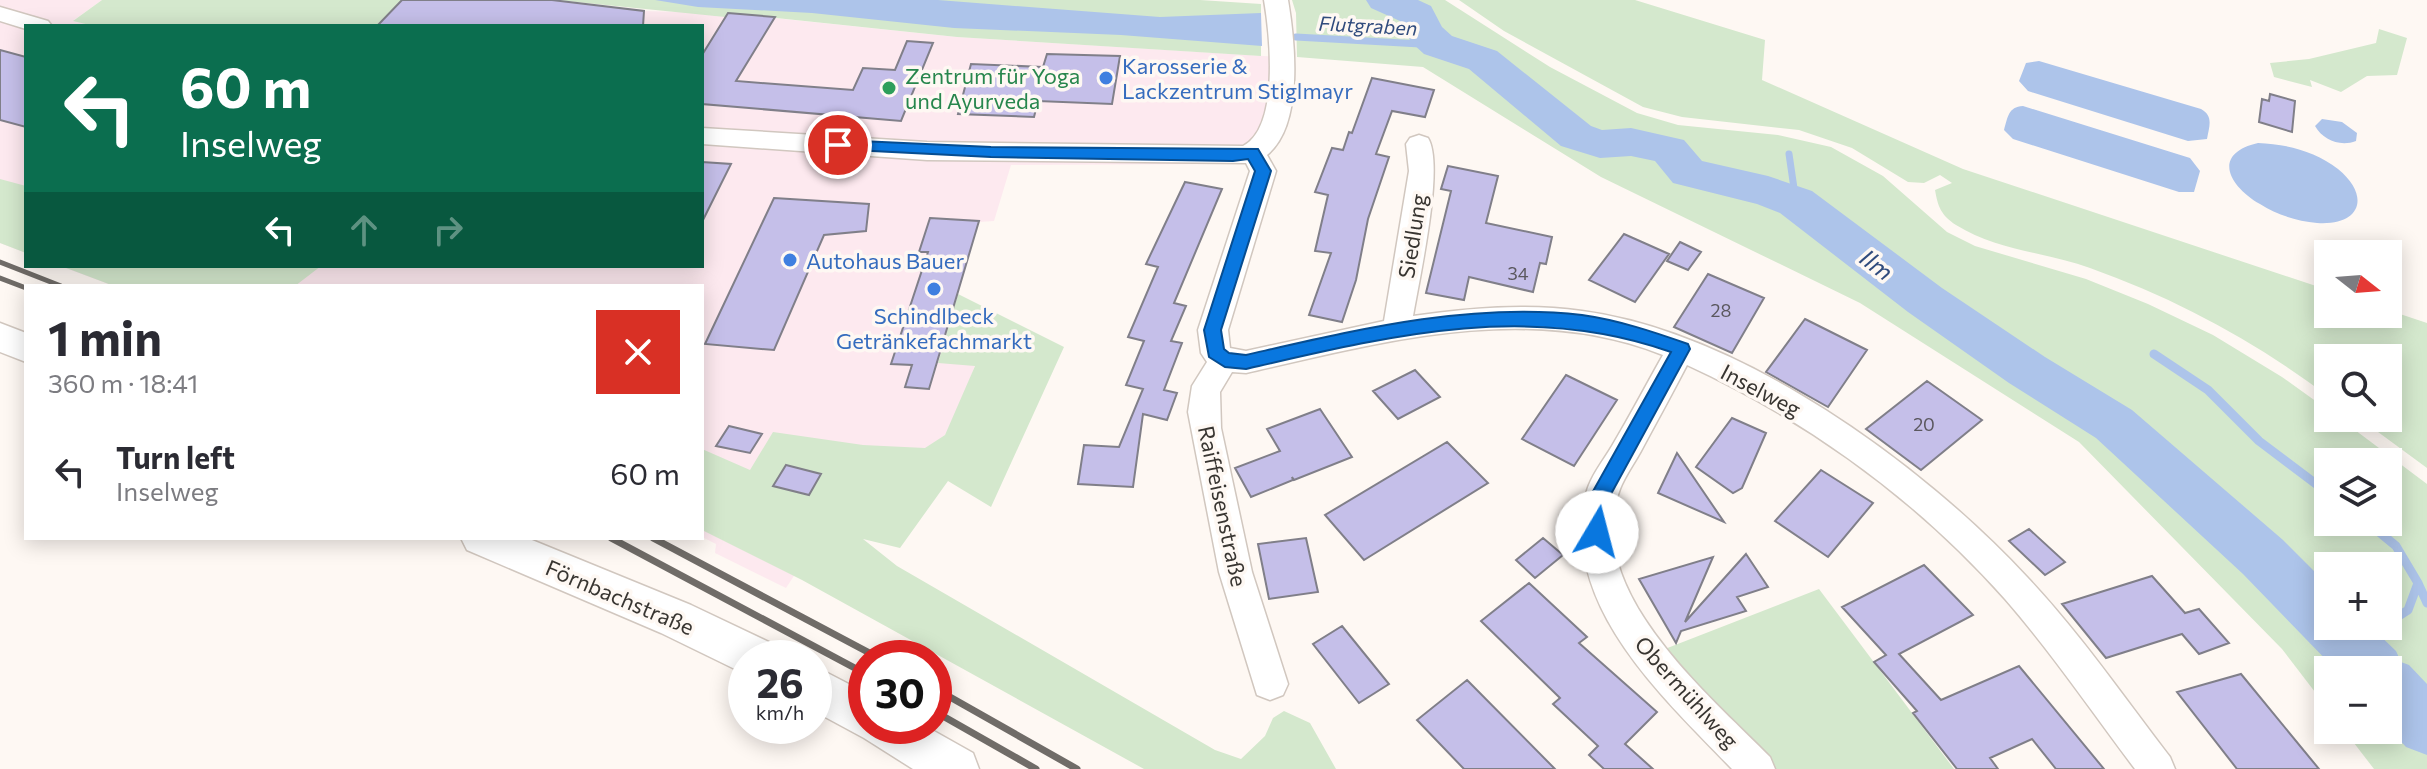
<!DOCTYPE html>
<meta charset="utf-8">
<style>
:root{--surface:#fff;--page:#f2f2f3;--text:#2b2b33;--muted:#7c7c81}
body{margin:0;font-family:Commissioner,sans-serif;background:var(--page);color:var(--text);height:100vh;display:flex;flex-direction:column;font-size:30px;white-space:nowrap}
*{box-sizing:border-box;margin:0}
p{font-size:26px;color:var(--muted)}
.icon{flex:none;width:44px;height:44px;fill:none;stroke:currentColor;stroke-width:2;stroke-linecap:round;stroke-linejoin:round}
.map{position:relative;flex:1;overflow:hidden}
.panel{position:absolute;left:24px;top:284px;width:680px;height:256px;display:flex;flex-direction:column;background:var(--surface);border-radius:0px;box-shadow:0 4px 20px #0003}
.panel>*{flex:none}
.top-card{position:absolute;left:24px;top:24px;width:680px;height:244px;border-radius:0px;box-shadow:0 4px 20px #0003;background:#0b6e4f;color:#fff;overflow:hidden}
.needle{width:52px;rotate:107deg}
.buttons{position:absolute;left:2314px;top:240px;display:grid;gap:16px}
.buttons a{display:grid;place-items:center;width:88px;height:88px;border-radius:0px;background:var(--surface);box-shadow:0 4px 20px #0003;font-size:40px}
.speed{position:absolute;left:728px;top:640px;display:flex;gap:16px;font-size:40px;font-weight:700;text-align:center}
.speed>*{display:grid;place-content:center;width:104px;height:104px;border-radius:50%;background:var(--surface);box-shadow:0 4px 20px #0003;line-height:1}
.speed small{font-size:20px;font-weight:400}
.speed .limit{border:12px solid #d22;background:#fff;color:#111}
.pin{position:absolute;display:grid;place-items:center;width:68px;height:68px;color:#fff;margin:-34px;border:4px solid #fff;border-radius:50%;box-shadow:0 2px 8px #0007}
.me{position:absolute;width:88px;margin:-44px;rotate:8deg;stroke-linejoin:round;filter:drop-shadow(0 0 6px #0008)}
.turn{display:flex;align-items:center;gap:28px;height:168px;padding:0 24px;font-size:36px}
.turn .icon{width:104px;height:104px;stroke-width:2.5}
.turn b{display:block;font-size:56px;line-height:68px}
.lanes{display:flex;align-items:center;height:76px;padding:0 24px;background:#0003;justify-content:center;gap:40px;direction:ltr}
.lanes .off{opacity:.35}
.round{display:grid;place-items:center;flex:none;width:84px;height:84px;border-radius:0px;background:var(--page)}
.summary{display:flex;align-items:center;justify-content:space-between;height:136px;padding:0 24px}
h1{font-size:48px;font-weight:700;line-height:60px}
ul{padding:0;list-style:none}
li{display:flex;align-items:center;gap:24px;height:104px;padding:0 24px}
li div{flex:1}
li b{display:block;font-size:30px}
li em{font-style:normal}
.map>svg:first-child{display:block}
.commercial{fill:#fde9ef}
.green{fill:#d4e8cd;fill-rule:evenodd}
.water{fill:#adc4ea}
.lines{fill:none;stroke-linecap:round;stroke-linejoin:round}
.stream-far1{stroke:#adc4ea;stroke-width:7}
.stream{stroke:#adc4ea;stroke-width:9}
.river{fill:#adc4ea;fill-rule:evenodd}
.building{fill:#c5bfe9;stroke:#807f89;stroke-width:2}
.minor-casing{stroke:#d1c7bf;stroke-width:3}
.tertiary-casing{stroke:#d1c7bf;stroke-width:3}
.minor{fill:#fff;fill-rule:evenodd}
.tertiary{fill:#fff;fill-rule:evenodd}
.rail-far1{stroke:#706c68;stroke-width:5}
.rail{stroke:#706c68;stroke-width:7}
.route{fill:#0977df;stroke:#064d91;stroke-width:2}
.shop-dot{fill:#3f7fe0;stroke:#fef8f3;stroke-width:3}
.leisure-dot{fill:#2e9e5b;stroke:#fef8f3;stroke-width:3}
.labels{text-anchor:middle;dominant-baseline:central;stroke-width:7;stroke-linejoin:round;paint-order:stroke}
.number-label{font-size:18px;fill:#5b585f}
.far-water-label{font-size:20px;font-style:italic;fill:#304b7d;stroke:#fef8f3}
.shop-label{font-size:22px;fill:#366cbe;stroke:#fef8f3;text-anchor:start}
.leisure-label{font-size:22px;fill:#27864d;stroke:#fef8f3;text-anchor:start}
.street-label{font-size:22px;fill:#383531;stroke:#fef8f3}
.water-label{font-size:24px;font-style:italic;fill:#304b7d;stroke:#fef8f3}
</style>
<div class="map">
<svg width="2427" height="769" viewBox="0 0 2427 769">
<rect width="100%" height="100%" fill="#fef8f3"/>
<!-- commercial -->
<path class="commercial" d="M0 0H102L74 20 94 26H26V253L0 243Z
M402 0H556L643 11 727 13 957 37 1280 57 1278 113 1253 153 1222 164 1011 165 994 221 979 222 938 362 975 365 957 414 945 435 836 512 786 588 715 553 716 544 702 537V286H114L60 266H702V26H377Z"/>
<!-- green -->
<path class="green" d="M102 0H402L377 26H94L73 21Z
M556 0H1200L1261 4V56L957 37 728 13 725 17Z
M1292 0H1445L1550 67 1637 113 1678 125 1778 135 1831 147 1883 176 1947 232 1975 246 2086 279 2148 304 2213 335 2282 377 2328 410V418H2339L2427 484V769H2374L2344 730H2388V670H2328V709L2282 649 2079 442 1860 303 1601 177 1423 67 1297 57 1296 13ZM2388 462V522H2328V462ZM2388 566V626H2328V566Z
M1459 0H1635L1765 40 1762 80 1963 169 2328 290V314H2388V310L2427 323V468L2359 418H2388V358H2328V396C2254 341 2177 299 2090 268 2046 252 1998 251 1956 225 1941 215 1938 207 1935 190L1952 183 1940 175 1924 183 1908 182 1852 148 1799 130 1682 117 1643 107 1504 31Z
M2379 29 2407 38 2397 75 2367 76 2341 92 2310 80 2312 87 2274 77 2270 63 2309 59 2376 43Z
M0 179 26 186V253L0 243Z
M61 266H321L295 286H114Z
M958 294 1064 347 991 507 948 481 900 548 863 539 897 566 1215 750 1241 759 1265 736 1273 718 1284 711 1310 723 1336 769H1144L802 580 702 530V449L750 470 773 432 863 445 925 448 945 435 975 366 938 363Z
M1819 589 1954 769H1757L1652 654Z"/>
<!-- water -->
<path class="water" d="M655 0H938L1160 17 1261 13 1262 46 1121 35 954 28 812 13 698 7Z
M2039 61 2201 109C2214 116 2209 127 2207 139L2188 141 2028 91 2019 81 2026 63Z
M2023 106 2190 158 2200 171 2194 192H2179L2013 139 2004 130C2008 117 2008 107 2023 106Z
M2322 119 2342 122 2357 133 2356 141C2340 147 2323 140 2315 126Z
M2258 143C2286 144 2315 151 2338 169 2371 196 2361 226 2317 223 2297 221 2277 215 2260 204 2229 186 2211 154 2258 143Z"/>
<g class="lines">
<!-- stream-far1 -->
<path class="stream-far1" d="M1296 37 1438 45
M1789 154 1796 202"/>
<!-- stream -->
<path class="stream" d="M2154 354 2208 390 2259 441 2328 493
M2367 522 2396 546 2418 583 2408 610 2388 623
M2418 583 2427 603
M2365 660 2361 644 2365 633 2382 626"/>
<!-- river -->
<path class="river" d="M1366 0H1418L1431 6 1442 27 1452 36 1497 51 1591 126 1602 130 1631 128 1684 140 1702 161 1768 176 1812 191 1942 288 2045 357 2132 410 2283 540 2328 585V626H2370L2396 651 2401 662 2409 665 2427 684V755L2406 747 2388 727V670H2336L2243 574 2096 438 2009 383 1908 312 1780 213 1757 204 1673 183 1655 161 1631 156 1600 158 1561 146 1469 69 1424 54 1411 42 1400 21 1371 8Z"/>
</g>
<!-- building -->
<path class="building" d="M402 0H552L644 11 643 26H377Z
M728 13 775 17 736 81 853 90 863 68 895 70 907 41 933 43 901 121 702 104V55Z
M0 50 26 57V127L0 120Z
M1047 54 1120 56 1112 104 1038 101 1034 117 958 114 971 64 1043 67Z
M1372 78 1434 90 1425 117 1392 111 1376 154 1389 157 1368 219 1356 280 1342 322 1309 315 1331 253 1315 251 1328 195 1315 192 1332 148 1343 150 1349 132 1352 133Z
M2270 94 2295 101 2292 132 2259 122 2262 99 2269 101Z
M702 162 731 164 702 222Z
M1448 166 1498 176 1486 223 1552 237 1546 264 1540 263 1533 292 1469 277 1464 300 1426 293 1451 191 1441 189Z
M1185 182 1222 189 1174 303 1186 306 1171 341 1182 343 1164 390 1177 393 1167 420 1143 414 1133 487 1078 484 1084 445 1119 447 1143 389 1126 385 1144 341 1128 337 1158 267 1146 264Z
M774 198 869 204 866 231 824 235 774 350 705 344Z
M930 218 979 221 929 389 905 387 912 365 891 364 928 252H919Z
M1624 234 1669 254 1635 302 1589 280Z
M1680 242 1701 252 1688 270 1667 261Z
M1708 274 1764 298 1732 353 1674 327Z
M1805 319 1867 350 1828 407 1766 372Z
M1415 370 1440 397 1398 419 1373 391Z
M1566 375 1617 400 1574 466 1522 439Z
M1927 381 1982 420 1921 470 1866 429Z
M1320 409 1352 457 1294 480 1292 477 1293 480 1251 497 1235 468 1280 451 1267 429Z
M1732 418 1766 433 1742 488 1733 493 1696 467Z
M729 426 762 434 750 453 716 446Z
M1447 442 1488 483 1364 560 1325 515Z
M1677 453 1724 522 1658 493Z
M786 465 821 474 809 495 773 486Z
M1821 470 1873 503 1828 557 1775 521Z
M2029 529 2065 562 2045 575 2009 541Z
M1306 538 1318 592 1269 599 1258 544Z
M1543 538 1563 555 1535 578 1516 560Z
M1746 554 1768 587 1737 597 1746 611 1681 631 1676 643 1639 579 1713 557 1685 622Z
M1924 565 1973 615 1899 654 1941 700 2019 666 2104 769H2056L2032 739 1990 758 1998 769H1957L1913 713 1917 711 1874 662 1886 655 1842 607Z
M2152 576 2185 613 2199 609 2229 643 2199 654 2182 634 2106 658 2062 604Z
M1529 583 1587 637 1579 643 1657 712 1625 744 1653 769H1604L1589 755 1598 746 1553 704 1560 698 1481 621Z
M1342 626 1389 684 1359 703 1313 644Z
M2241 674 2319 769H2237L2177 692Z
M1467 680 1555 769H1464L1417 720Z"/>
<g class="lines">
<!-- minor casing -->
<g class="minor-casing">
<path id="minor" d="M1264 0H1288C1295 42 1304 125 1267 155L1276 171 1228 330 1230 348 1246 351 1384 321 1409 171 1406 144 1410 138 1419 135 1428 138C1445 165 1419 280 1413 316 1469 308 1526 303 1582 311 1740 332 1920 462 2027 577 2079 632 2123 696 2170 757L2175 769H2135C2092 712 2052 653 2005 599 1916 499 1808 421 1687 365 1672 394 1656 423 1641 451 1634 464 1625 476 1620 489 1581 589 1708 694 1770 757L1775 769H1732C1663 697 1560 605 1586 494 1590 477 1603 461 1612 446 1630 416 1646 385 1663 355 1527 301 1382 342 1246 373L1232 372 1220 392 1221 428 1252 572 1288 684 1283 695 1270 700 1257 695 1219 572 1188 412 1192 386 1207 362 1201 353 1198 330 1250 171 1246 163 927 160 702 144V128L927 142 1243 146C1280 127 1270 35 1264 0Z
M0 7 48 21 52 26H26V29L0 21Z"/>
</g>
<!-- tertiary casing -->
<g class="tertiary-casing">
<path id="tertiary" d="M0 323 26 333V362L0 352Z
M461 538H527L691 605 773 644 779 658H746V674L741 672 661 633 467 550Z
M814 666 866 693V726H925L973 753 979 769H913L864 738 814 711Z"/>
</g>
<!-- minor -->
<use href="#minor" class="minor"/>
<!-- tertiary -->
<use href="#tertiary" class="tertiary"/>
<!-- rail-far1 -->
<path class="rail-far1" d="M0 262 61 286
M0 278 26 288"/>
<!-- rail -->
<path class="rail" d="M611 538 866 674
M653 538 879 658
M934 688 1077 769
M934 711 1036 769"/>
</g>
<!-- route -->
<path class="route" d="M838 140 991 147 1258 149 1271 171 1221 330 1224 349 1229 353 1246 355C1356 330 1468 302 1582 315 1618 320 1654 332 1688 344L1690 349 1611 494 1604 538 1597 540 1590 538 1587 532 1592 493 1671 352C1528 301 1388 336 1246 369L1225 367 1209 357 1204 330 1255 171 1248 159 1233 161 991 157 833 149 831 145Z"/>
<!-- markers -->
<g class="shop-dot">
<circle cx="1106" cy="78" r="8"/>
<circle cx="790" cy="260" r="8"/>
<circle cx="934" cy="289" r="8"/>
</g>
<circle class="leisure-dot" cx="889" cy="88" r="8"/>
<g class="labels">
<!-- number labels -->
<g class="number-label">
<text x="1518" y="273">34</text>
<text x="1721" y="310">28</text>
<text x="1924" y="424">20</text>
</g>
<!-- far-water labels -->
<g class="far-water-label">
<text transform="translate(1368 25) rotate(3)">Flutgraben</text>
</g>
<!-- shop labels -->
<g class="shop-label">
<text x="1122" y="65">Karosserie &amp;<tspan x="1122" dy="25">Lackzentrum Stiglmayr</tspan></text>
<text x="806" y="260">Autohaus Bauer</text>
<text x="934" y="315" text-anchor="middle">Schindlbeck<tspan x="934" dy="25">Getränkefachmarkt</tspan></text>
</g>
<!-- leisure labels -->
<g class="leisure-label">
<text x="905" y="75">Zentrum für Yoga<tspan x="905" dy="25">und Ayurveda</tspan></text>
</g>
<!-- street labels -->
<g class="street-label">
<text transform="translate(1412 236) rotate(-81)">Siedlung</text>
<text transform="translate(1761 390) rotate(28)">Inselweg</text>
<text transform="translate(1223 506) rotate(78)">Raiffeisenstraße</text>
<text transform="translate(620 597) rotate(23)">Förnbachstraße</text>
<text transform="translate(1687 692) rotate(48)">Obermühlweg</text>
</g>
<!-- water labels -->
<g class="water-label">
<text transform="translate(1877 264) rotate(37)">Ilm</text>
</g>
</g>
</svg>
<div class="buttons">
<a><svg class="needle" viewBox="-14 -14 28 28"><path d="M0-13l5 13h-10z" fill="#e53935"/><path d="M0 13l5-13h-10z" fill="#7c7c81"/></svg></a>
<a><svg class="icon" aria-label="search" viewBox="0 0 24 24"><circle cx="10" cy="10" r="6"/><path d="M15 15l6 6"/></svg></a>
<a><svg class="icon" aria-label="layers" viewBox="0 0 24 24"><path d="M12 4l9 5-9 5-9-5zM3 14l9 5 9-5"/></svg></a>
<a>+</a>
<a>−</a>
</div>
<div class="speed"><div>26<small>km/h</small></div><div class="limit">30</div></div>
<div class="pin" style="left:838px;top:145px;background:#d93025"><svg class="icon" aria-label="arrive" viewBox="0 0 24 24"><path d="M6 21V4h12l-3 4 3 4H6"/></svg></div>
<svg class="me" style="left:1597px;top:532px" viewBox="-20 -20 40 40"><circle r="19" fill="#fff"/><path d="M0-13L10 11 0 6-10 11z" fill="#0977df"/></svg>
<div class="top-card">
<div class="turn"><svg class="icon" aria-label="left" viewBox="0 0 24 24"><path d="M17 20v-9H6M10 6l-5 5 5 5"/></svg><div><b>60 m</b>Inselweg</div></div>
<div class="lanes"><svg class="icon" aria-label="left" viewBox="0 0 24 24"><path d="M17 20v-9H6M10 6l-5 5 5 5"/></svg><svg class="icon off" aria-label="ahead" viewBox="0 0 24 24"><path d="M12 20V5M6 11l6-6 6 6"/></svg><svg class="icon off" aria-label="right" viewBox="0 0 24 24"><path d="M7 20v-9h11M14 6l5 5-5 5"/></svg></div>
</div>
<section class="panel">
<div class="summary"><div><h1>1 min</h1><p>360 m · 18:41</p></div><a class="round" style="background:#d93025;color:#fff"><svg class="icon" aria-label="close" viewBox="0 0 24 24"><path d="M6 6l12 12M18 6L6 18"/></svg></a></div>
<ul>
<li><svg class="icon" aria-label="left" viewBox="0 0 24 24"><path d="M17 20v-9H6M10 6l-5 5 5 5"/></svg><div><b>Turn left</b><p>Inselweg</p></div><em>60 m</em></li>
</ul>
</section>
</div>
